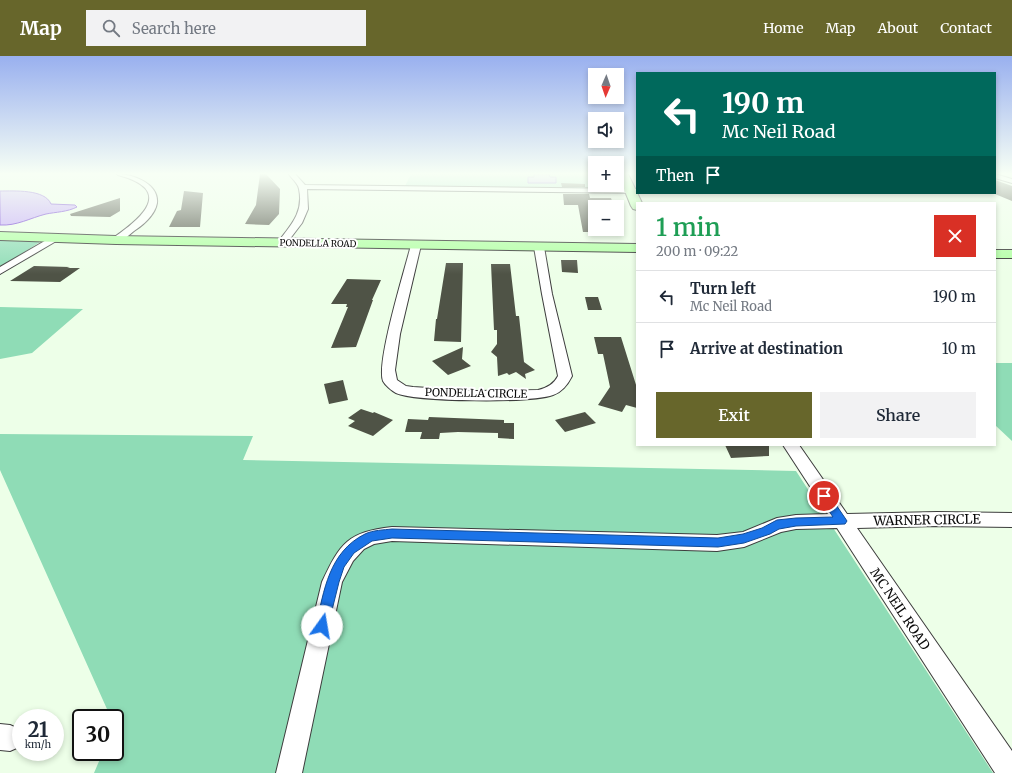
<!DOCTYPE html>
<meta charset="utf-8">
<style>
:root{--surface:#fff;--page:#f2f2f3;--text:#1f2937;--muted:#747a83;--line:#e0e1e3;--accent:#67662b}
body{margin:0;font-family:Merriweather,serif;background:var(--page);color:var(--text);height:100vh;display:flex;flex-direction:column;font-size:15px;white-space:nowrap}
*{box-sizing:border-box;margin:0}
p{font-size:13px;color:var(--muted)}
.icon{flex:none;width:22px;height:22px;fill:none;stroke:currentColor;stroke-width:2;stroke-linecap:round;stroke-linejoin:round}
.map{position:relative;flex:1;overflow:hidden}
.details{position:absolute;left:636px;top:146px;width:360px;height:244px;display:flex;flex-direction:column;background:var(--surface);border-radius:0px;box-shadow:0 2px 6px #0003}
.details>*{flex:none}
.banner{position:absolute;left:636px;top:16px;width:360px;height:122px;border-radius:0px;box-shadow:0 2px 6px #0003;background:#00695c;color:#fff;overflow:hidden}
.needle{width:26px;rotate:182deg}
.tools{position:absolute;left:588px;top:12px;display:grid;gap:8px}
.tools a{display:grid;place-items:center;width:36px;height:36px;border-radius:0px;background:var(--surface);box-shadow:0 2px 6px #0003;font-size:20px}
.speed{position:absolute;left:12px;top:653px;display:flex;gap:8px;font-size:20px;font-weight:700;text-align:center}
.speed>*{display:grid;place-content:center;width:52px;height:52px;border-radius:50%;background:var(--surface);box-shadow:0 2px 6px #0003;line-height:1}
.speed small{font-size:10px;font-weight:400}
.speed .limit{border:2px solid #111;border-radius:6px;background:#fff;color:#111}
.pin{position:absolute;display:grid;place-items:center;width:34px;height:34px;color:#fff;margin:-17px;border:2px solid #fff;border-radius:50%;box-shadow:0 1px 4px #0007}
.me{position:absolute;width:44px;margin:-22px;rotate:13deg;stroke-linejoin:round;filter:drop-shadow(0 0 3px #0008)}
.turn{display:flex;align-items:center;gap:14px;height:84px;padding:0 20px;font-size:18px}
.turn .icon{width:52px;height:52px;stroke-width:2.5}
.turn b{display:block;font-size:28px;line-height:34px}
.then{display:flex;align-items:center;height:38px;padding:0 20px;background:#0003;gap:8px;font-size:15px}
.round{display:grid;place-items:center;flex:none;width:42px;height:42px;border-radius:0px;background:var(--page)}
.overview{display:flex;align-items:center;justify-content:space-between;height:68px;padding:0 20px}
h1{font-size:24px;font-weight:600;line-height:30px;color:#1e9e55}
.primary-button{display:flex;gap:8px;margin-top:auto;padding:8px 20px}
.primary-button a{flex:1;height:46px;border-radius:0px;background:var(--accent);color:#fff;font-size:16px;font-weight:600;line-height:46px;text-align:center}
.primary-button a+a{background:var(--page);color:var(--text)}
ul{padding:0;list-style:none}
li{display:flex;align-items:center;gap:12px;height:52px;padding:0 20px;border-top:1px solid var(--line)}
li div{flex:1}
li b{display:block;font-size:15px}
li em{font-style:normal}
header{display:flex;align-items:center;gap:24px;box-sizing:border-box;height:56px;padding:0 20px;background:var(--accent);color:#fff}
header strong{font-size:19px}
nav{display:flex;gap:22px;margin-inline-start:auto;font-size:14px}
.search{width:280px;height:36px;background:var(--page);display:flex;align-items:center;gap:10px;box-sizing:border-box;padding:0 14px;border-radius:0px;color:var(--muted);font-size:15px}
.map>svg:first-child{display:block}
.green{fill:#b0eaca}
.forest{fill:#8fdcb6}
.water{fill:#c4aaf9;stroke:#692ed3}
.building{fill:#4f5346}
.lines{fill:none;stroke-linecap:round;stroke-linejoin:round}
.street-casing{stroke:#3d3d3d;stroke-width:2}
.secondary-casing{stroke:#2c2c2c;stroke-width:2}
.street{fill:#fff;fill-rule:evenodd}
.secondary{fill:#b1ffa3;fill-rule:evenodd}
.route{fill:#1a73e8;stroke:#114b97}
.labels{text-anchor:middle;dominant-baseline:central;stroke-width:4;stroke-linejoin:round;paint-order:stroke}
.far-street-label{font-size:9px;fill:#0a0a0a;stroke:#fff}
.street-label{font-size:11px;fill:#0a0a0a;stroke:#fff}
.near-street-label{font-size:13px;fill:#0a0a0a;stroke:#fff}
</style>
<header>
<strong>Map</strong>
<div class="search"><svg class="icon" aria-label="search" viewBox="0 0 24 24"><circle cx="10" cy="10" r="6"/><path d="M15 15l6 6"/></svg>Search here</div>
<nav><a>Home</a><a>Map</a><a>About</a><a>Contact</a></nav>
</header>
<div class="map">
<svg width="1012" height="717" viewBox="0 0 1012 717">
<rect width="100%" height="100%" fill="#edffe8"/>
<!-- green -->
<path class="green" d="M411 118H595V129H617V118H619L626 134 404 132Z"/>
<!-- forest -->
<path class="forest" d="M0 183 43 184 0 212Z
M0 251 83 253 32 297 0 303Z
M995 307H1012V385L995 369Z
M0 378 253 380 243 404 796 415 993 717H94L103 696H115V662H111L0 414Z"/>
<!-- water -->
<path class="water" d="M534 118H549L550 121H556V127H528V121H534Z
M0 135C14 135 45 133 51 148L75 149 77 151C67 156 56 156 46 158 30 162 17 170 0 169Z"/>
<!-- building -->
<path class="building" d="M260 118H266L280 133 279 158 269 169 245 168 256 149Z
M995 124 1012 130V145L995 138Z
M561 127 585 128V131H562Z
M184 135 203 137 200 171H169L177 155 181 154Z
M563 138H589L590 142H611L614 151H595V173H617V160L622 176H583L578 149H564Z
M120 142V155L110 161 71 160 70 158Z
M561 204H577L578 217 562 216Z
M446 207H463L461 286 434 285 436 263H437Z
M491 208H510L516 260H519L524 306 535 314 525 318 526 323 516 316 509 319 507 317 498 320 497 301 491 296 497 288V274H494Z
M34 210 70 211 67 212H80L60 226 10 225Z
M347 223 381 224 372 244H373L356 291 331 292 348 251H346L347 248H331Z
M585 241H598L602 254H588Z
M594 281H621L637 332V352L626 349 622 356 598 349 610 331 603 298H598Z
M463 291 462 303 471 310 448 319 432 305Z
M343 324 348 344 329 348 324 328Z
M361 353 373 357 374 356 393 364 373 380 348 370 355 365 348 362Z
M585 356 596 367 565 376 555 364Z
M429 361 504 364V367H514V383L498 382V377L458 376 440 377 439 383H420L422 376H405L408 363 428 364Z
M725 389H769V400L731 402Z"/>
<g class="lines">
<!-- street casing -->
<g class="street-casing">
<path id="street" d="M117 118C132 118 159 127 157 147 155 159 143 169 134 175 129 179 123 185 116 187L111 184 113 182C142 162 175 134 118 119Z
M289 118H295L305 129 637 133 638 137 307 133 308 153 302 167 286 188 283 189 278 186C291 169 304 156 299 133 298 127 291 122 289 118Z
M995 118 1012 123V127L995 122Z
M55 179 60 182 58 184 0 218V211Z
M416 186 421 189 400 278 395 314 397 324 406 330 413 331 476 335 538 334C547 332 554 328 558 320L542 238 534 191 539 188 544 191 552 238 572 320C568 328 562 336 553 339 532 347 416 346 396 337 392 335 385 329 383 325 376 306 405 213 411 189Z
M783 389H799L847 458 937 456 1012 457V471L937 470 857 472 1012 695V717H995L837 472 796 473 781 476 744 491 717 495 392 485 374 488 364 493 353 505 342 526 302 717H276L322 526C340 487 348 476 392 471L717 479 743 476 777 462 796 459 828 458Z
M0 668 10 669 19 673C22 679 22 685 19 691L10 695 0 694Z"/>
</g>
<!-- secondary casing -->
<g class="secondary-casing">
<path id="secondary" d="M618 118H628L642 147H637V154L633 153 631 150Z
M0 176 116 180 637 188V196L116 188 0 184Z
M995 194H1012V202H995Z"/>
</g>
<!-- street -->
<use href="#street" class="street"/>
<!-- secondary -->
<use href="#secondary" class="secondary"/>
</g>
<!-- sky -->
<linearGradient id="sky" x2="0" y2="1"><stop stop-color="#99b0ef"/><stop offset="0.54" stop-color="#f7fff5"/><stop offset="1" stop-color="#f7fff5" stop-opacity="0"/></linearGradient>
<rect width="1012" height="218" fill="url(#sky)"/>
<!-- route -->
<path class="route" d="M824 436 828 437 845 462 847 465 845 468 796 470 779 473 770 478 744 487 718 491 392 482 372 485 354 497 344 511 339 526 327 574 322 576 318 574 316 570C324 534 329 496 365 478 373 474 384 474 392 473L718 482 743 478 762 472 777 464 796 462 833 461 819 440 821 437Z"/>
<g class="labels">
<!-- far-street labels -->
<g class="far-street-label">
<text transform="translate(318 187) rotate(1)">PONDELLA ROAD</text>
</g>
<!-- street labels -->
<g class="street-label">
<text transform="translate(476 337) rotate(1)">PONDELLA CIRCLE</text>
</g>
<!-- near-street labels -->
<g class="near-street-label">
<text transform="translate(927 464) rotate(-1)">WARNER CIRCLE</text>
<text transform="translate(900 553) rotate(56)">MC NEIL ROAD</text>
</g>
</g>
</svg>
<div class="tools">
<a><svg class="needle" viewBox="-14 -14 28 28"><path d="M0-13l5 13h-10z" fill="#e53935"/><path d="M0 13l5-13h-10z" fill="#747a83"/></svg></a>
<a><svg class="icon" aria-label="sound" viewBox="0 0 24 24"><path d="M4 9h4l5-4v14l-5-4H4zM17 9q2 3 0 6"/></svg></a>
<a>+</a>
<a>−</a>
</div>
<div class="speed"><div>21<small>km/h</small></div><div class="limit">30</div></div>
<div class="pin" style="left:824px;top:440px;background:#d93025"><svg class="icon" aria-label="arrive" viewBox="0 0 24 24"><path d="M6 21V4h12l-3 4 3 4H6"/></svg></div>
<svg class="me" style="left:322px;top:570px" viewBox="-20 -20 40 40"><circle r="19" fill="#fff"/><path d="M0-13L10 11 0 6-10 11z" fill="#1a73e8"/></svg>
<div class="banner">
<div class="turn"><svg class="icon" aria-label="left" viewBox="0 0 24 24"><path d="M17 20v-9H6M10 6l-5 5 5 5"/></svg><div><b>190 m</b>Mc Neil Road</div></div>
<div class="then">Then<svg class="icon" aria-label="arrive" viewBox="0 0 24 24"><path d="M6 21V4h12l-3 4 3 4H6"/></svg></div>
</div>
<section class="details">
<div class="overview"><div><h1>1 min</h1><p>200 m · 09:22</p></div><a class="round" style="background:#d93025;color:#fff"><svg class="icon" aria-label="close" viewBox="0 0 24 24"><path d="M6 6l12 12M18 6L6 18"/></svg></a></div>
<ul>
<li><svg class="icon" aria-label="left" viewBox="0 0 24 24"><path d="M17 20v-9H6M10 6l-5 5 5 5"/></svg><div><b>Turn left</b><p>Mc Neil Road</p></div><em>190 m</em></li>
<li><svg class="icon" aria-label="arrive" viewBox="0 0 24 24"><path d="M6 21V4h12l-3 4 3 4H6"/></svg><div><b>Arrive at destination</b></div><em>10 m</em></li>
</ul>
<div class="primary-button"><a>Exit</a><a>Share</a></div>
</section>
</div>
